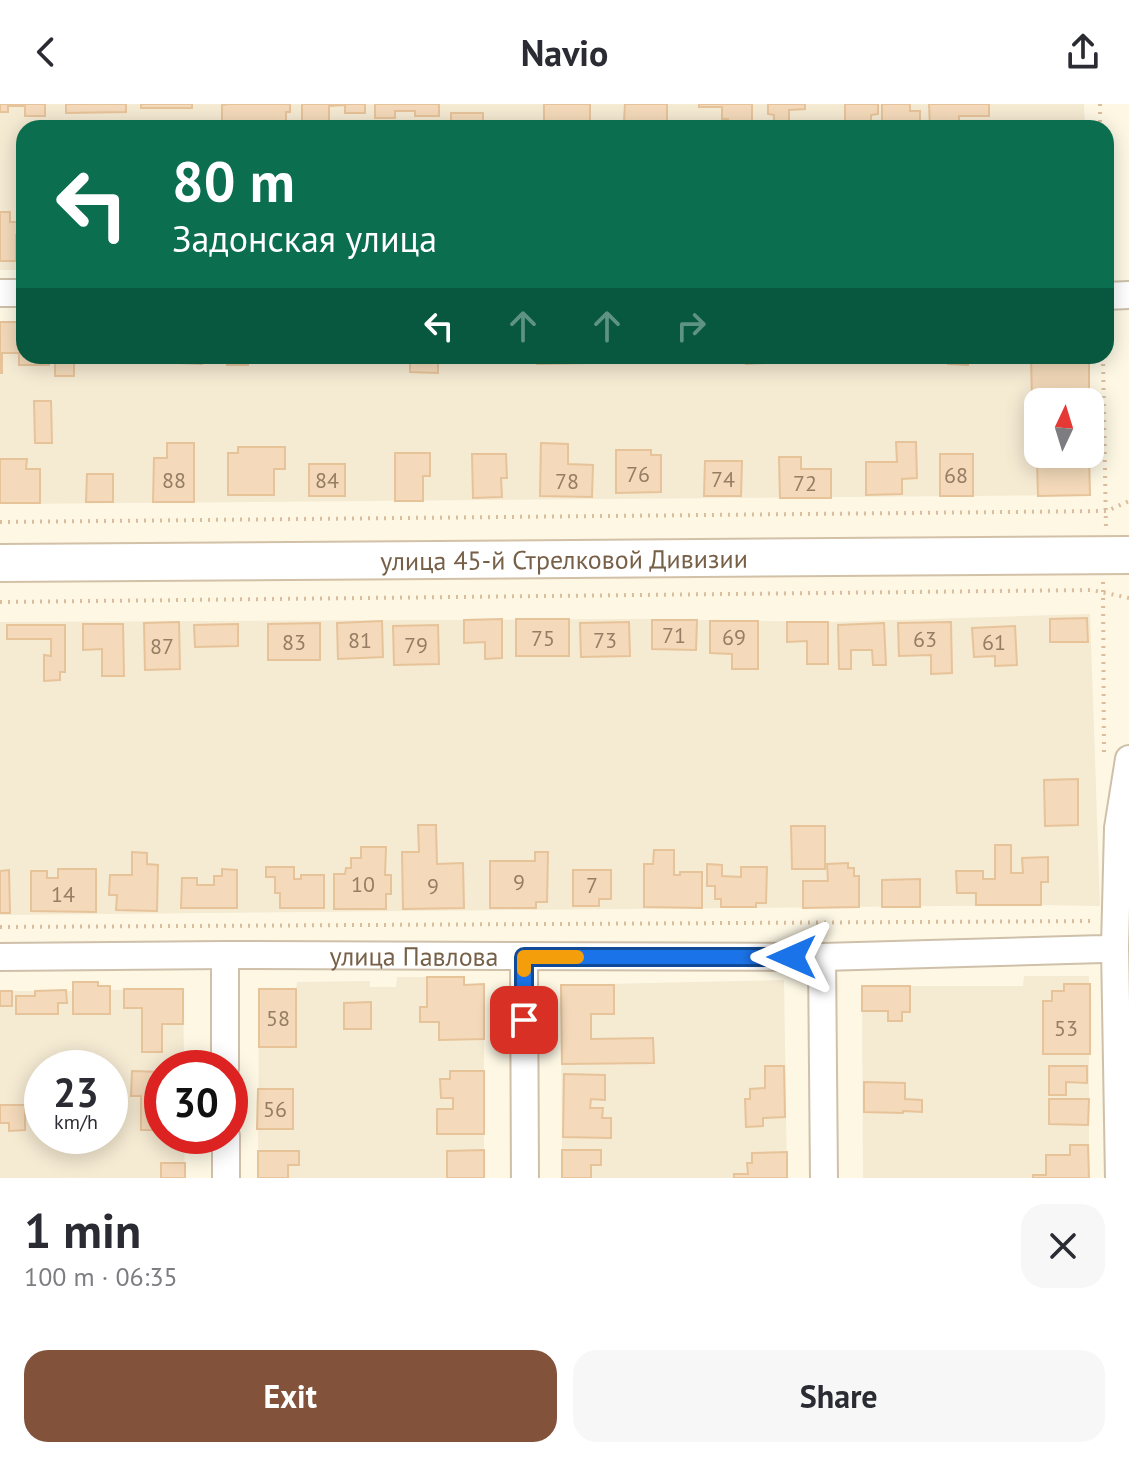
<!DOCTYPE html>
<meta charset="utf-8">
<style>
:root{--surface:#fff;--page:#f7f7f7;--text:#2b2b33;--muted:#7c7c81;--accent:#82523b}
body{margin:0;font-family:"PT Sans",sans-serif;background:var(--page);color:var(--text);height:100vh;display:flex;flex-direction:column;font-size:30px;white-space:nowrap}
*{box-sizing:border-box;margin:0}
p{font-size:26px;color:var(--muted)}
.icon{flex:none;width:44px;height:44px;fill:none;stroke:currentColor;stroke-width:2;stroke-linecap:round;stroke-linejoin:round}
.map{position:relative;height:1074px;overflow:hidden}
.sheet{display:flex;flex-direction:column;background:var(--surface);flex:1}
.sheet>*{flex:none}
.hud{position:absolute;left:16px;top:16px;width:1098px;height:244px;border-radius:24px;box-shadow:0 4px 20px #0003;background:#0b6e4f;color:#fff;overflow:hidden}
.needle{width:52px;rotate:4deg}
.buttons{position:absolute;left:1024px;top:284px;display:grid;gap:16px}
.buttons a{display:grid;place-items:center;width:80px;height:80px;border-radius:16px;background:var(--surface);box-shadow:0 4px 20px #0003;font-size:40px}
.speed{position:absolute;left:24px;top:946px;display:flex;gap:16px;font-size:40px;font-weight:700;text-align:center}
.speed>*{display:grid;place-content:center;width:104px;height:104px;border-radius:50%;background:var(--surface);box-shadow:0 4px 20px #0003;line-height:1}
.speed small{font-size:20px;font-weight:400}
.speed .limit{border:12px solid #d22;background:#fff;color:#111}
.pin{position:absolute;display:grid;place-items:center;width:68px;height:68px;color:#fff;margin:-34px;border-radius:16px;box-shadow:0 4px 12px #0006}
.me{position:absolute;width:88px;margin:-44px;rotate:270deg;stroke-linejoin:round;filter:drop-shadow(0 0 6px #0008)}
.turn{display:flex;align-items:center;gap:28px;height:168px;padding:0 24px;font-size:36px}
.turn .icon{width:104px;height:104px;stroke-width:2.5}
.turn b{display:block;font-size:56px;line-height:68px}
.lanes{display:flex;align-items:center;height:76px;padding:0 24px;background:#0003;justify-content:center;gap:40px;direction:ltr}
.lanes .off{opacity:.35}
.round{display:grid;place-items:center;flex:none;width:84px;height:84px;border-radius:24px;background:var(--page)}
.headline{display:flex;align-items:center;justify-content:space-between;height:136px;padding:0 24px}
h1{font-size:48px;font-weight:700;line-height:60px}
.button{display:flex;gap:16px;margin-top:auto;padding:16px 24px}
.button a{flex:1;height:92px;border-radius:24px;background:var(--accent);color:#fff;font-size:32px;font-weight:700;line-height:92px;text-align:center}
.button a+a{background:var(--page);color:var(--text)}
header{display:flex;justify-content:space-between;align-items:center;height:104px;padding:0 24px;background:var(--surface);font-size:36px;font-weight:700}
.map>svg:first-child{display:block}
.residential{fill:#f5ead2;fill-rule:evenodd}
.building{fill:#f4daba;stroke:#e7c39a;stroke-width:2}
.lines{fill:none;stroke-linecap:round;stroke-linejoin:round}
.minor-casing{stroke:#cfc0aa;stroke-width:30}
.secondary-casing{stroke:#d2c1a7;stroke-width:40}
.path{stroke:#d9bd9d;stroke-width:4;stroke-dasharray:2 6;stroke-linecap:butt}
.minor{stroke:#fff;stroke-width:26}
.secondary{stroke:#fff;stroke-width:36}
.route-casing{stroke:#114b97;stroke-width:20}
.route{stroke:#1a73e8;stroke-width:14}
.slow{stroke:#f59e0b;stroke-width:14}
.labels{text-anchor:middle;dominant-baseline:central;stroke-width:7;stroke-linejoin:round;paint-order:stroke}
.number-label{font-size:22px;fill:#967e64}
.street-label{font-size:26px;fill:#776048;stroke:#fffaeb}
</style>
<header><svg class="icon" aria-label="back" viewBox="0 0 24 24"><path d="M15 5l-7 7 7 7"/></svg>Navio<svg class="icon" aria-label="share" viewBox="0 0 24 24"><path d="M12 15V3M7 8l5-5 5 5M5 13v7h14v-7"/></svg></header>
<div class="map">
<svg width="1129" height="1074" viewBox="0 0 1129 1074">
<rect width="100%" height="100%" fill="#fdf7e4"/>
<!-- residential -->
<path class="residential" d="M0 0H1084L1085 24H24V166H0Z
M0 218H24V252H1089V298H1038V350H1089L1090 391 0 400Z
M1090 510 1100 802 1041 801 0 811V518L645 515 832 518Z
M1024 872H1089V1074H863L862 882H1023Z
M397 873H464V880H484V1074H258L259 885H296L297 878 370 877V883H396Z
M784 876 787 1074H562L561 881Z
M73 878H98V882H110L111 886 183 885 184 964H162V1032H184L185 1074H0V887H72ZM42 964H110V1032H42Z"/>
<!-- building -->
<path class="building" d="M0 0H45V12H25V2H8V8H0Z
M66 0H126V8L66 9Z
M141 0H192V4H141Z
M228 0H290V8H286V21H264V24H222V1Z
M302 0H365V9H345V1L329 2V21H302Z
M375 0H439V12H415V7H395V14H375Z
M544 0H590V17L544 18Z
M625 0H667V18H624Z
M699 0H752V20H778V24H728V15H722V3H699Z
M768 0H805V5L789 6V17L774 18V11L768 10Z
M845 0H878V10L871 11V24L845 22Z
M882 0H910V7H920V24H882Z
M929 0H989V12H959V24H930Z
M451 9H483V24H451Z
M1041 17H1084V24H1041Z
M806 22H842V24H806Z
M0 108H10V118H19V131H16V157H0Z
M0 218H24V252H49V261H19V249H2V269H0Z
M55 252H74V272H55Z
M179 252H203L202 260 179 259Z
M226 252H248V261H227Z
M338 252H364V259H338Z
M410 252H438V269L410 268Z
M537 252H590V259L537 260Z
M608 252H623V259H608Z
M657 252H686V257H657Z
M746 252H765V259L746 260Z
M825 252H866V254L825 255Z
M936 252H968V261L948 260V253Z
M1031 252H1089V295L1032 296Z
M34 297H51L52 339H35Z
M896 338H916L917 374 902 375V390L866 391V358H897Z
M167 339H194V398H153L154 354H167Z
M541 339 568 340V360L593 361 592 393 540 392Z
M238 343H285V365H274V391H228V349H238Z
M616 346H651V351H661V388L616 389Z
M395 349H430V372H423V397H395Z
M472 350H506L507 374H501L502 393 473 394Z
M940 350H973V392H940Z
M1060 350H1089L1090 391 1038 392 1037 357H1060Z
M779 353H801V365H831V394H780Z
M0 355H27L26 365H40V399H0Z
M705 357H742L741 392H704Z
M309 360H345V392H309Z
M87 370H113V398H86Z
M1087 514 1088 538H1050V515Z
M502 515V554L485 555V538L464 539V516Z
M516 515H569V552H516Z
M652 516H697L696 546 652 545Z
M382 517 383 553 338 555 337 519Z
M710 517H758V565H732V550L710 549Z
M179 518 180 565 145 566 144 519Z
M629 518 630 552 581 553 580 519Z
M787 518H828V560H807V537L787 538Z
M951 518 952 569 931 570V551L899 552 898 519Z
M320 519V556H268V520Z
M884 519 886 561H873L872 546H851V565H839L838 521Z
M83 520H123L124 572H102V545L83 546Z
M238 520V542L195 543 194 521Z
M7 521H65V568H60V576L44 577V551L51 552V535H7Z
M438 521 439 560 394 561 393 522Z
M1015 522 1017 561 995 562V552L974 553 972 524Z
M1078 675V721L1045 722 1044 676Z
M418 721H436L437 760 463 759 464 804 403 805 402 748H419Z
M791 722H825V765H792Z
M995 741H1011V769H1023L1022 754 1048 753V778H1041V801H976V789H957L956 767H983V775H995Z
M361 743H386L385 771H391V790H386V805H334V770H345L346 764H351V754H361Z
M654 746H674V771H680V768H702V804L644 803V760H653Z
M132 748 147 749V760L158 761 157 807 116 806 117 791H109L110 771H132Z
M535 748H548L547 798H536V804H490V757H535Z
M848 759V764H854V772H859V803L803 804V777H828L827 760Z
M707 760 722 761V772L741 773V763H767L766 799H756V803H721V795H715V782H707Z
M266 763H294V775H301V771H324V804H280V789H275V773H266Z
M58 765H96V808L31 807V767H47V774H58Z
M222 765 237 766V804H181L182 774H197V781H214V772H222Z
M9 766 10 809H0V767Z
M573 766H611V795H599V802H573Z
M920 775V803H882V776Z
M427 873H464V881L484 880V935L439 936V918H420V903H427Z
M73 878H98V882H110V910H73Z
M1064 880H1090V950H1043V897H1052V887H1064Z
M561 881H614V910H591V935L653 934 654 959 562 960Z
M862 882H910V908H902V917H888V907H862Z
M124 885H183V920H162V948H142V904H124Z
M259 885H296V943H259Z
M66 886 67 899H58V910H16V892H35V887Z
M0 887H12V902H0Z
M371 898V925H344V899Z
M765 962H784L785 1013 763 1014V1022L746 1023 745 995H750V985L765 984Z
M1049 962H1087V979L1066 978V991H1049Z
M132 967 162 968V1026H141V992H131Z
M450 967H484V1030H437V1005H453V994H441L440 975H450Z
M564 970 605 971V996L591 995 590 1004H603L602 1014H611V1034L563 1033Z
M864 978 905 979V995L922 996V1008L903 1007V1009L864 1008Z
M258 985H293V1025H257Z
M1049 995H1089L1088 1021 1049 1020Z
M0 1001H25V1026L9 1027V1019H0Z
M1070 1041H1088L1089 1074H1033V1071H1046V1051H1070Z
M484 1046V1074H447V1047Z
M562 1046H601V1061H591V1074H562Z
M258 1047H299V1061H288V1074H258Z
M787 1048V1074H734V1070H748L747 1059H752V1049Z
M161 1059H185V1074H161Z"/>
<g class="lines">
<!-- minor casing -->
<g class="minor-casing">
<g id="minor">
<path d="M0 189H24"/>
<path d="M1106 192 1129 191"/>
<path d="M225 851V964"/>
<path id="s1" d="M0 853 225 851 822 853 1103 845 1115 843"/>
<path d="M524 853 525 1074"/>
<path d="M822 853 824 1074"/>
<path d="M226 1032V1074"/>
<path d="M1119 1074 1115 843 1118 724 1129 655"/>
</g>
</g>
<!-- secondary casing -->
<g class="secondary-casing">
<g id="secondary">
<path id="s2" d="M0 459 1129 451"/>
</g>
</g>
<!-- path -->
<path class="path" d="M1100 0V24
M1103 252 1106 426
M0 418 1107 407 1129 397
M1103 478 1104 653
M0 498 1092 486 1129 494
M0 823 1095 817"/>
<!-- minor -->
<use href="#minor" class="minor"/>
<!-- secondary -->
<use href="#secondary" class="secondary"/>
</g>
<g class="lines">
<!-- route casing -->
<g class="route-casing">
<path id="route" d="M524 916V853H792"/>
</g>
<!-- route -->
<use href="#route" class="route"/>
<!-- slow -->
<path class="slow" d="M524 866V853H577"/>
</g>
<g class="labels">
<!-- number labels -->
<g class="number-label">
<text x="638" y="370">76</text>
<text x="956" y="371">68</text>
<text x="723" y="375">74</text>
<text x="174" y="376">88</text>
<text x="327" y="376">84</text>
<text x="567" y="377">78</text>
<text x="805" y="379">72</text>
<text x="674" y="531">71</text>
<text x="734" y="533">69</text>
<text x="543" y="534">75</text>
<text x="925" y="535">63</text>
<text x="360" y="536">81</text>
<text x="605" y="536">73</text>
<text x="294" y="538">83</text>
<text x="994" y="538">61</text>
<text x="416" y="541">79</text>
<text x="162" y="542">87</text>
<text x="519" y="778">9</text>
<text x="363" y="780">10</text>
<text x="592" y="781">7</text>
<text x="433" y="782">9</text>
<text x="63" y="790">14</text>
<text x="278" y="914">58</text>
<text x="1066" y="924">53</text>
<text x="275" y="1005">56</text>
</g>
<!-- street labels -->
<g class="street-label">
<text stroke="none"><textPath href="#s2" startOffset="564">улица 45-й Стрелковой Дивизии</textPath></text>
<text stroke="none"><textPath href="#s1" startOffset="414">улица Павлова</textPath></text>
</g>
</g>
</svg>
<div class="buttons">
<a><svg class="needle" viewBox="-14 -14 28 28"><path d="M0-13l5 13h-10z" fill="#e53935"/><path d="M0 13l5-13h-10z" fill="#7c7c81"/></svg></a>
</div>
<div class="speed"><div>23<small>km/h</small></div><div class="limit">30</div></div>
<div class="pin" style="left:524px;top:916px;background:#d93025"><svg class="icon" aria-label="arrive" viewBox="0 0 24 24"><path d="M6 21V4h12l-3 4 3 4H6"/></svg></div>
<svg class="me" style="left:792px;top:853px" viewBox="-20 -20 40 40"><path d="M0-17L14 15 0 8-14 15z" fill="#1a73e8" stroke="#fff" stroke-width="4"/></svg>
<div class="hud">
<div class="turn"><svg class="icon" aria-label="left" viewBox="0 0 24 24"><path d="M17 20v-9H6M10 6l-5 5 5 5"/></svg><div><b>80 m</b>Задонская улица</div></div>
<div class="lanes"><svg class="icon" aria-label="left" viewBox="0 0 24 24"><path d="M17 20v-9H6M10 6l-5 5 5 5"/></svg><svg class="icon off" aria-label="ahead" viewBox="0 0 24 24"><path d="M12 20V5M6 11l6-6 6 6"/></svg><svg class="icon off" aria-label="ahead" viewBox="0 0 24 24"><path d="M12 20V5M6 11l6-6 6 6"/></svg><svg class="icon off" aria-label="right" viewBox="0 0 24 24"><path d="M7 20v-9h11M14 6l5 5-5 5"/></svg></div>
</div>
</div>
<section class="sheet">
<div class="headline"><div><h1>1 min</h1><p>100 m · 06:35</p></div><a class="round"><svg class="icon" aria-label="close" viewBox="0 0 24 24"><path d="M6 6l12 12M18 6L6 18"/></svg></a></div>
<div class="button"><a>Exit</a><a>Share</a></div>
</section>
